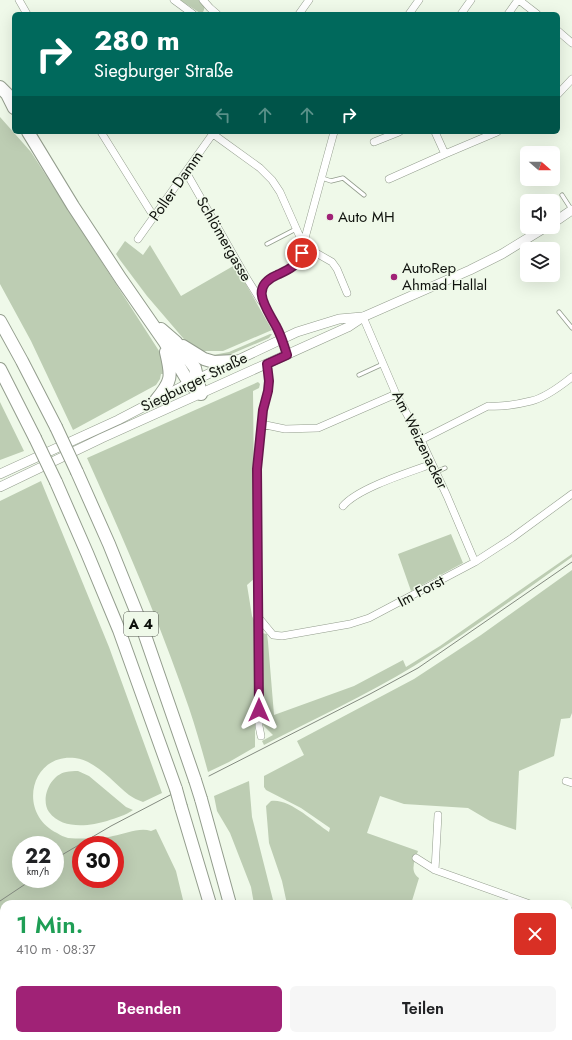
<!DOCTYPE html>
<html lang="de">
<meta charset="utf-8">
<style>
:root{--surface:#fff;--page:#f6f6f6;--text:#202124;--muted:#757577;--accent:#a02276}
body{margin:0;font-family:Jost,sans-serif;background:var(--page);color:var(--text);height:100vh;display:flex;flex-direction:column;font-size:15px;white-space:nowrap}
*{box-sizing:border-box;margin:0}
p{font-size:13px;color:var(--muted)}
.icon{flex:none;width:22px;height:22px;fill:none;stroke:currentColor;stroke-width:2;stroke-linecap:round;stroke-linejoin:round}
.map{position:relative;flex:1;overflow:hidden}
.side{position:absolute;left:0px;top:900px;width:572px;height:140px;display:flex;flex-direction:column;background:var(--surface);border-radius:12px 12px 0 0;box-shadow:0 4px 16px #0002}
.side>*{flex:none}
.top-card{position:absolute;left:12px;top:12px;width:548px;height:122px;border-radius:6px;box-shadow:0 4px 16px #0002;background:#00695c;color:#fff;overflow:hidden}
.needle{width:26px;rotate:110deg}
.buttons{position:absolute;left:520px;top:146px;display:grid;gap:8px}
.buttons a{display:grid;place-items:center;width:40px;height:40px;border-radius:6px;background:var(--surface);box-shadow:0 4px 16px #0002;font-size:20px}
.speed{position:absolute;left:12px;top:836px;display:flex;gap:8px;font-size:20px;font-weight:700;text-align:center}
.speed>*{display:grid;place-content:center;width:52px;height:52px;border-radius:50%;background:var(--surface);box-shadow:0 4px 16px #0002;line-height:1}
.speed small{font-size:10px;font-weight:400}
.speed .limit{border:6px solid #d22;background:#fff;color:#111}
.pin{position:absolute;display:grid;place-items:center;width:34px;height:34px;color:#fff;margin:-17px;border:2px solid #fff;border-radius:50%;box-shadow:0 1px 4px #0007}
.me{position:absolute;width:44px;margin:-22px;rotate:0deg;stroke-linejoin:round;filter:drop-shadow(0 0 3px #0008)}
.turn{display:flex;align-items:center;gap:14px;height:84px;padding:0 16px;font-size:18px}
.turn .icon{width:52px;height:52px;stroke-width:2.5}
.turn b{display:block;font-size:28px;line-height:34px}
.lanes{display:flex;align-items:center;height:38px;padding:0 16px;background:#0003;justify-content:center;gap:20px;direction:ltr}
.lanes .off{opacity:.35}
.round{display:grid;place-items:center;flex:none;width:42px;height:42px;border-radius:6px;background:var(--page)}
.summary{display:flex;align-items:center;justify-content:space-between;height:68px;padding:0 16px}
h1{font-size:24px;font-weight:600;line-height:30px;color:#1e9e55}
.cta{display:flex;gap:8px;margin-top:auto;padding:8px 16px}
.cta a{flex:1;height:46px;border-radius:6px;background:var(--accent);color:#fff;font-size:16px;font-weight:600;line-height:46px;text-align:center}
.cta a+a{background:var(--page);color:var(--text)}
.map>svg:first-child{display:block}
.green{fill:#bdcdb3;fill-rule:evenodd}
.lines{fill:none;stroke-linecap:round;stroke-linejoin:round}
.service-casing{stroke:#939d8d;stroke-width:5}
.minor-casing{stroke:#939d8d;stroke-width:8}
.secondary-casing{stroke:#939d8d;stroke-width:10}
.motorway-casing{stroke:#939d8d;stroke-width:14}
.service{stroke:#fff;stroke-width:3.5}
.minor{stroke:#fff;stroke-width:7}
.secondary{stroke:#fff;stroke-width:9}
.motorway{stroke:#fff;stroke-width:12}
.tram{stroke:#848b80;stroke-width:1}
.motorway-bridge-casing{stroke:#939d8d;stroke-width:14;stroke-linecap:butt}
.motorway-bridge{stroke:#fff;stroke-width:12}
.route-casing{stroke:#68164d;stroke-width:10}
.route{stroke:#a02276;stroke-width:7}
.poi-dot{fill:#a02276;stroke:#eff9e9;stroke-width:1.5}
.labels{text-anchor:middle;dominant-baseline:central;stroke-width:3;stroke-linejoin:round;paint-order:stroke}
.shield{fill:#eff9e9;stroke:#52574e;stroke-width:1}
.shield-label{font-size:14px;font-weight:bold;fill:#0e110c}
.street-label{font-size:15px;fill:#0e110c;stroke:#eff9e9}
.poi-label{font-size:15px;fill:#0e110c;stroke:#eff9e9;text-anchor:start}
</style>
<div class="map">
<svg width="572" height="1040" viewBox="0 0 572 1040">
<rect width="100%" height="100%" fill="#eff9e9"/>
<!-- green -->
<path class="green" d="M180 0H200C204 4 206 7 203 12L200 13Z
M0 117 31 152 161 354 166 374H161L160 379 156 385 73 430 31 341 0 284Z
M125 241 143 255 150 245 181 296 235 265 272 330 223 351H205L202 354 189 345 147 296 120 260 116 254Z
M270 334H272L269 338 229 355 223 357 208 356 229 352Z
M258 382 260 384 259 388 253 391 255 578 247 585 252 616 255 622V747L229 762 208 772C202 750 196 729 189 708 160 623 124 540 87 458Z
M0 402 24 451 0 460Z
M41 481 109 647 162 793 143 802C138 800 133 798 129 795 114 783 95 760 75 758 30 753 17 814 57 833 60 835 64 837 68 838 80 839 101 839 113 836 126 834 139 827 151 831L156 829 176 871 184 904H4V1036H78V1040H0V501ZM21 845H55V879H21ZM81 845H115V879H81Z
M451 534 463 563 411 591 398 554Z
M572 554V557C521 593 468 633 414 666 366 695 314 719 264 745L262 741 273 735 263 725 262 633 267 634 268 642 274 715 354 686 403 660 406 667 440 646Z
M572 570V713L570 718 561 719 554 756 519 771 516 830 490 821 468 808 404 804 380 796 367 833 418 851C415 860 409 871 419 878L411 904H287L282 881 269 843 266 806 271 801C289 798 314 822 329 832L330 828 301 808 266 790 264 787V776L304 755 297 741 414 679 481 635Z
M78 771 89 776 126 807 133 810C126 815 116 818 107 821 90 826 62 830 49 812 40 799 50 775 66 772 70 771 74 771 78 771Z
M249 781 252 817 274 904H254L251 887 230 833 217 811 214 796Z
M572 1008V1040H323L322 1036H568V1012Z
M127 1036H214L215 1040H128Z"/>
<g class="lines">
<!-- service casing -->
<g class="service-casing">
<path id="service" d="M322 178 331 181 343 178 364 195
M562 195 571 209
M267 244 296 229
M559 312 572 328
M359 375 383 364
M436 472 445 468
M568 1011 572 1013"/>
</g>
<!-- minor casing -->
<g class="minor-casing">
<path id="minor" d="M19 0 27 14
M174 0 193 14
M203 0 210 8 217 14
M519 0 537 14
M299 14 309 0
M409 14 419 0
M461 14 471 0
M508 14 518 0
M558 31 572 43
M558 94 572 79
M101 132 154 217
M213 134 260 168 272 180 280 192 304 246 332 262 337 269 347 293
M374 142 399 132
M445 154 497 132
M186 172 246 277 261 301
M389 179 445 154 435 132
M138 239 214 132
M363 317 396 394 421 440 447 496 475 562
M287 355C284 346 281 337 277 328 271 315 252 294 268 280 278 272 292 272 299 260L334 132
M261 424 285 429 318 428 396 394
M421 440 488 406C500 407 519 404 531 401 544 398 562 385 572 377
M343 506C358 488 410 472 432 464
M259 618 273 635 282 636 350 624 369 618 475 562 512 538 572 494
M261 736 259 726 257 469 263 410 268 391 269 381 267 365
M566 781 572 783
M416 858 435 870 530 904
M435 870 438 815
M568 924 569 918 572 912"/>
</g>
<!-- secondary casing -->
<g class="secondary-casing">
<path id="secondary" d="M553 223 572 210
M0 474 118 420 189 383 297 332 339 319 362 317
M0 487 102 438 348 327 363 317 470 270 502 254 546 227"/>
</g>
<!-- motorway casing -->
<g class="motorway-casing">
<path id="motorway" d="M0 87 7 94 14 108
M28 132 73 206 121 279 164 341 189 383 201 394
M0 321 22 361 56 427
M161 329 176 342 195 368 201 394
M183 346 204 359 214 362 235 361
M0 369 35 438
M156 400C172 381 172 377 166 352
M77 472 109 544 140 621 195 780
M56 482 87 553 119 630 176 789
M201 799 230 904
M181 807 210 904
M240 1036 241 1040
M260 1036 261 1040"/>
</g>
<!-- service -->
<use href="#service" class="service"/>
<!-- minor -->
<use href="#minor" class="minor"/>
<!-- secondary -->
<use href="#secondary" class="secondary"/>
<!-- motorway -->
<use href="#motorway" class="motorway"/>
<!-- tram -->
<path class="tram" d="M209 776 370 694 418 668 572 562
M55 859 111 826 174 793
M0 901 33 879"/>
<!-- motorway-bridge casing -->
<g class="motorway-bridge-casing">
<path id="motorway-bridge" d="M56 427 77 472
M35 438 56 482
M195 780 201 799
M176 789 181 807"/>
</g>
<!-- motorway-bridge -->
<use href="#motorway-bridge" class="motorway-bridge"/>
</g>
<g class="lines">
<!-- route casing -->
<g class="route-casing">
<path id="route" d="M259 710 257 469 263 410 268 391 269 381 267 364 287 355C284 345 281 335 276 326 266 307 249 287 277 275 290 269 296 267 302 253"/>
</g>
<!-- route -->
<use href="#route" class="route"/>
</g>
<!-- markers -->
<g class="poi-dot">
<circle cx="330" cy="217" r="4"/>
<circle cx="394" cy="277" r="4"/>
</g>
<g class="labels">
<!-- shield labels -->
<rect class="shield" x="124" y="612" width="34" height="24" rx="3"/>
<g class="shield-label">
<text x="141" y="624">A 4</text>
</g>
<!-- street labels -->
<g class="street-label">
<text transform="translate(176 186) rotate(-55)">Poller Damm</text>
<text transform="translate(224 239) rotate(60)">Schlömergasse</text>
<text transform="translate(194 382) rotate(-26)">Siegburger Straße</text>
<text transform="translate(420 440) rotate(64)">Am Weizenacker</text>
<text transform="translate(421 591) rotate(-28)">Im Forst</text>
</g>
<!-- poi labels -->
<g class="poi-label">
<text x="338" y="217">Auto MH</text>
<text x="402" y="268">AutoRep<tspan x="402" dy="17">Ahmad Hallal</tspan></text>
</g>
</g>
</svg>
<div class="buttons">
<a><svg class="needle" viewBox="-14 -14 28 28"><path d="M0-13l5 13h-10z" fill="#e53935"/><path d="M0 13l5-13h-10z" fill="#757577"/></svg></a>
<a><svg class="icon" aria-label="sound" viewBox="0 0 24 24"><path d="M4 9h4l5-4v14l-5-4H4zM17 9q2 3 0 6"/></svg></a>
<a><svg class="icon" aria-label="layers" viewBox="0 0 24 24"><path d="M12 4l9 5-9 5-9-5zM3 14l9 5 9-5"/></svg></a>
</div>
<div class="speed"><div>22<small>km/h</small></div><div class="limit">30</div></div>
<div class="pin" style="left:302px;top:253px;background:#d93025"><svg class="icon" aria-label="arrive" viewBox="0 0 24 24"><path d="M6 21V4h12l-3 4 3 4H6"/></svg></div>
<svg class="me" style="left:259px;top:710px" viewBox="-20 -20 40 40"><path d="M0-17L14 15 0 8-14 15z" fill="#a02276" stroke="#fff" stroke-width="4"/></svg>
<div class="top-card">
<div class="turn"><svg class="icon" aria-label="right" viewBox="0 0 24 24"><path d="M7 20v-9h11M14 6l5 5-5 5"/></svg><div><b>280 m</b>Siegburger Straße</div></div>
<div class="lanes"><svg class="icon off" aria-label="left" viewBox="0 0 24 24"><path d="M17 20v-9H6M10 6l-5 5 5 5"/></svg><svg class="icon off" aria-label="ahead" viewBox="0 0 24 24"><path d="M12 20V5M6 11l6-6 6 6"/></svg><svg class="icon off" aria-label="ahead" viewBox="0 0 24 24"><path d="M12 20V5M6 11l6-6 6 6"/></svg><svg class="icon" aria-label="right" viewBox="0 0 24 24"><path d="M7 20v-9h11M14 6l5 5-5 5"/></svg></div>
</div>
<section class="side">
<div class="summary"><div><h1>1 Min.</h1><p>410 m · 08:37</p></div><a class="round" style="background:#d93025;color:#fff"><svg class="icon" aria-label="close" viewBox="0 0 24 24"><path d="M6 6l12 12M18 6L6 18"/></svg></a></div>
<div class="cta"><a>Beenden</a><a>Teilen</a></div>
</section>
</div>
